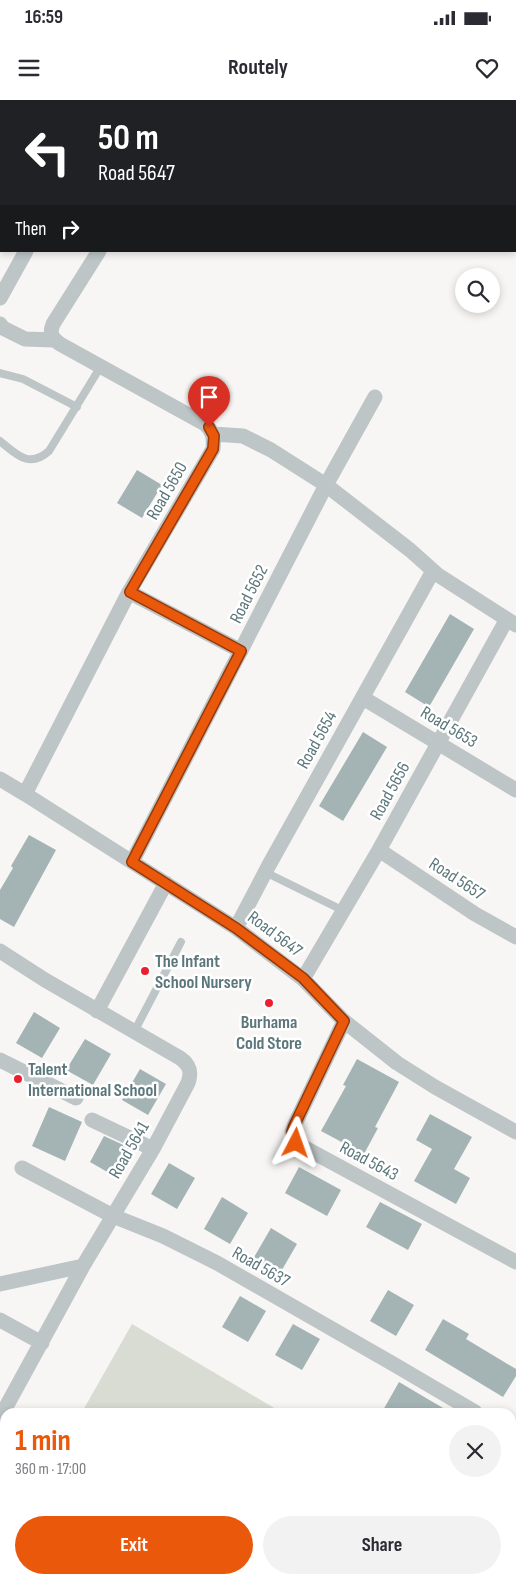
<!DOCTYPE html>
<meta charset="utf-8">
<style>
:root{--surface:#fff;--page:#f2f2f3;--text:#2b2b33;--muted:#7c7c81;--accent:#ea580c}
body{margin:0;font-family:"Sofia Sans Condensed",sans-serif;background:var(--page);color:var(--text);height:100vh;display:flex;flex-direction:column;font-size:19px;white-space:nowrap}
*{box-sizing:border-box;margin:0}
p{font-size:16px;color:var(--muted)}
.icon{flex:none;width:28px;height:28px;fill:none;stroke:currentColor;stroke-width:2;stroke-linecap:round;stroke-linejoin:round}
.map{position:relative;flex:1;overflow:hidden}
.side{position:absolute;left:0px;top:1308px;width:516px;height:176px;display:flex;flex-direction:column;background:var(--surface);border-radius:15px 15px 0 0;box-shadow:0 2px 8px #0003}
.side>*{flex:none}
.hud{position:absolute;left:0px;top:0px;width:516px;height:152px;box-shadow:0 2px 8px #0003;background:#202124;color:#fff;overflow:hidden}
.tools{position:absolute;left:455px;top:168px;display:grid;gap:10px}
.tools a{display:grid;place-items:center;width:45px;height:45px;border-radius:50%;background:var(--surface);box-shadow:0 2px 8px #0003;font-size:25px}
.pin{position:absolute;display:grid;place-items:center;width:42px;height:42px;color:#fff;margin:-51px -21px;border-radius:50% 50% 50% 0;rotate:-45deg;box-shadow:0 0 5px #0007}
.pin .icon{rotate:45deg}
.me{position:absolute;width:55px;margin:-28px;rotate:4deg;stroke-linejoin:round;filter:drop-shadow(0 0 4px #0008)}
.turn{display:flex;align-items:center;gap:18px;height:105px;padding:0 15px;font-size:22px}
.turn .icon{width:65px;height:65px;stroke-width:2.5}
.turn b{display:block;font-size:35px;line-height:42px}
.then{display:flex;align-items:center;height:48px;padding:0 15px;background:#0003;gap:10px;font-size:19px}
.round{display:grid;place-items:center;flex:none;width:52px;height:52px;border-radius:26px;background:var(--page)}
.summary{display:flex;align-items:center;justify-content:space-between;height:85px;padding:0 15px}
h1{font-size:30px;font-weight:700;line-height:38px;color:var(--accent)}
.button{display:flex;gap:10px;margin-top:auto;padding:10px 15px}
.button a{flex:1;height:58px;border-radius:30px;background:var(--accent);color:#fff;font-size:20px;font-weight:700;line-height:58px;text-align:center}
.button a+a{background:var(--page);color:var(--text)}
.status{display:flex;justify-content:space-between;align-items:center;height:35px;padding:0 25px;background:var(--surface);direction:ltr}
.status svg{height:14px;fill:currentColor}
header{display:flex;justify-content:space-between;align-items:center;height:65px;padding:0 15px;background:var(--surface);font-size:22px;font-weight:700}
.map>svg:first-child{display:block}
.green{fill:#d9dcd2}
.building{fill:#a4b3b4}
.lines{fill:none;stroke-linecap:round;stroke-linejoin:round}
.lane{stroke:#bdc5c6;stroke-width:8}
.street{stroke:#bdc5c6;stroke-width:15}
.route-casing{stroke:#983908;stroke-width:12}
.route{stroke:#ea580c;stroke-width:9}
.poi-dot{fill:#ed1e2e;stroke:#fff;stroke-width:2}
.labels{text-anchor:middle;dominant-baseline:central;stroke-width:5;stroke-linejoin:round;paint-order:stroke}
.street-label{font-size:18px;fill:#5c777b;stroke:#fff}
.poi-label{font-size:18px;font-weight:bold;fill:#5c777b;stroke:#fff;text-anchor:start}
</style>
<div class="status"><b>16:59</b><svg viewBox="0 0 49 12"><path d="M0 12V9h3v3zM5 12V6h3v6zM10 12V3h3v9zM15 12V0h3v12zM26 1h20v11H26zM47 4h2v5h-2z"/></svg></div>
<header><svg class="icon" aria-label="menu" viewBox="0 0 24 24"><path d="M4 6h16M4 12h16M4 18h16"/></svg>Routely<svg class="icon" aria-label="heart" viewBox="0 0 24 24"><path d="M12 20l-8-8c-3-5 5-10 8-4 3-6 11-1 8 4z"/></svg></header>
<div class="map">
<svg width="516" height="1483" viewBox="0 0 516 1483">
<rect width="100%" height="100%" fill="#f7f6f4"/>
<!-- green -->
<path class="green" d="M132 1224 281 1312H82Z
M511 1450 516 1453V1483H62L54 1479H511Z"/>
<!-- building -->
<path class="building" d="M137 370 162 385 142 418 117 403Z
M450 514 474 529 429 607 405 592Z
M363 632 387 647 343 721 319 706Z
M29 735 56 750 14 827 0 819V790L13 768 11 766Z
M34 912 60 928 42 958 16 943Z
M85 939 111 954 93 985 66 970Z
M357 959 399 982 375 1027 378 1028 364 1054 321 1031 346 986 343 985Z
M140 969 166 984 148 1015 122 1000Z
M49 1007 82 1022 65 1061 32 1046Z
M430 1014 472 1037 454 1069 470 1078 456 1104 414 1081 432 1049 416 1040Z
M104 1036 132 1049 116 1077 90 1062Z
M169 1063 195 1078 177 1109 151 1094Z
M299 1067 341 1090 327 1116 285 1093Z
M222 1097 248 1113 230 1144 204 1129Z
M380 1102 422 1124 408 1150 366 1127Z
M271 1128 297 1144 279 1175 253 1159Z
M388 1190 414 1205 396 1236 370 1221Z
M240 1196 266 1211 248 1242 222 1227Z
M443 1219 469 1234 466 1239 516 1269V1276L503 1297 425 1250Z
M293 1224 320 1239 302 1270 275 1255Z
M399 1282 426 1298 450 1312H382Z"/>
<g class="lines">
<!-- lane -->
<path class="lane" d="M494 0 496 1
M305 1V0
M515 12 516 13
M0 273 23 279 77 307
M0 341C16 354 29 369 49 351L101 266
M265 772 342 810
M134 932 181 842"/>
<!-- street -->
<path class="street" d="M0 198 26 151
M0 224 3 228 25 239 53 240
M213 334 243 336 271 350 326 385 410 450 438 475 516 525
M129 492 241 551
M363 598 516 690
M0 679 25 694 236 828 303 879 344 921 397 963 435 987 516 1032
M25 694 129 492 213 349C214 338 213 331 205 324L60 244C52 238 49 234 53 224L99 151
M379 750 475 814 516 837
M132 762 326 385 375 297
M236 828 269 765 433 471
M0 851 45 880 180 958C190 965 192 972 188 983L153 1049 83 1166 0 1318
M303 879 379 750 507 519
M97 911 166 783
M344 921 294 1026 292 1032 296 1043 516 1162
M0 960 76 998
M92 1020 153 1049
M22 1068 113 1116 163 1136 217 1163 395 1265 475 1312
M0 1184 83 1166
M0 1220 42 1243
M511 1335 516 1338"/>
</g>
<g class="lines">
<!-- route casing -->
<g class="route-casing">
<path id="route" d="M209 327 214 336 213 349 130 492 241 551 132 762 236 828 303 878 344 921 294 1026 292 1032 296 1043"/>
</g>
<!-- route -->
<use href="#route" class="route"/>
</g>
<!-- markers -->
<g class="poi-dot">
<circle cx="145" cy="871" r="5"/>
<circle cx="269" cy="903" r="5"/>
<circle cx="18" cy="979" r="5"/>
</g>
<g class="labels">
<!-- street labels -->
<g class="street-label">
<text transform="translate(167 391) rotate(-60)">Road 5650</text>
<text transform="translate(249 494) rotate(-63)">Road 5652</text>
<text transform="translate(449 627) rotate(31)">Road 5653</text>
<text transform="translate(317 640) rotate(-61)">Road 5654</text>
<text transform="translate(390 691) rotate(-61)">Road 5656</text>
<text transform="translate(457 779) rotate(33)">Road 5657</text>
<text transform="translate(275 834) rotate(37)">Road 5647</text>
<text transform="translate(129 1050) rotate(-60)">Road 5641</text>
<text transform="translate(369 1061) rotate(28)">Road 5643</text>
<text transform="translate(261 1167) rotate(30)">Road 5637</text>
</g>
<!-- poi labels -->
<g class="poi-label">
<text x="155" y="861">The Infant<tspan x="155" dy="21">School Nursery</tspan></text>
<text x="269" y="922" text-anchor="middle">Burhama<tspan x="269" dy="21">Cold Store</tspan></text>
<text x="28" y="969">Talent<tspan x="28" dy="21">International School</tspan></text>
</g>
</g>
</svg>
<div class="tools">
<a><svg class="icon" aria-label="search" viewBox="0 0 24 24"><circle cx="10" cy="10" r="6"/><path d="M15 15l6 6"/></svg></a>
</div>
<div class="pin" style="left:209px;top:327px;background:#d93025"><svg class="icon" aria-label="arrive" viewBox="0 0 24 24"><path d="M6 21V4h12l-3 4 3 4H6"/></svg></div>
<svg class="me" style="left:296px;top:1043px" viewBox="-20 -20 40 40"><path d="M0-17L14 15 0 8-14 15z" fill="#ea580c" stroke="#fff" stroke-width="4"/></svg>
<div class="hud">
<div class="turn"><svg class="icon" aria-label="left" viewBox="0 0 24 24"><path d="M17 20v-9H6M10 6l-5 5 5 5"/></svg><div><b>50 m</b>Road 5647</div></div>
<div class="then">Then<svg class="icon" aria-label="right" viewBox="0 0 24 24"><path d="M7 20v-9h11M14 6l5 5-5 5"/></svg></div>
</div>
<section class="side">
<div class="summary"><div><h1>1 min</h1><p>360 m · 17:00</p></div><a class="round"><svg class="icon" aria-label="close" viewBox="0 0 24 24"><path d="M6 6l12 12M18 6L6 18"/></svg></a></div>
<div class="button"><a>Exit</a><a>Share</a></div>
</section>
</div>
